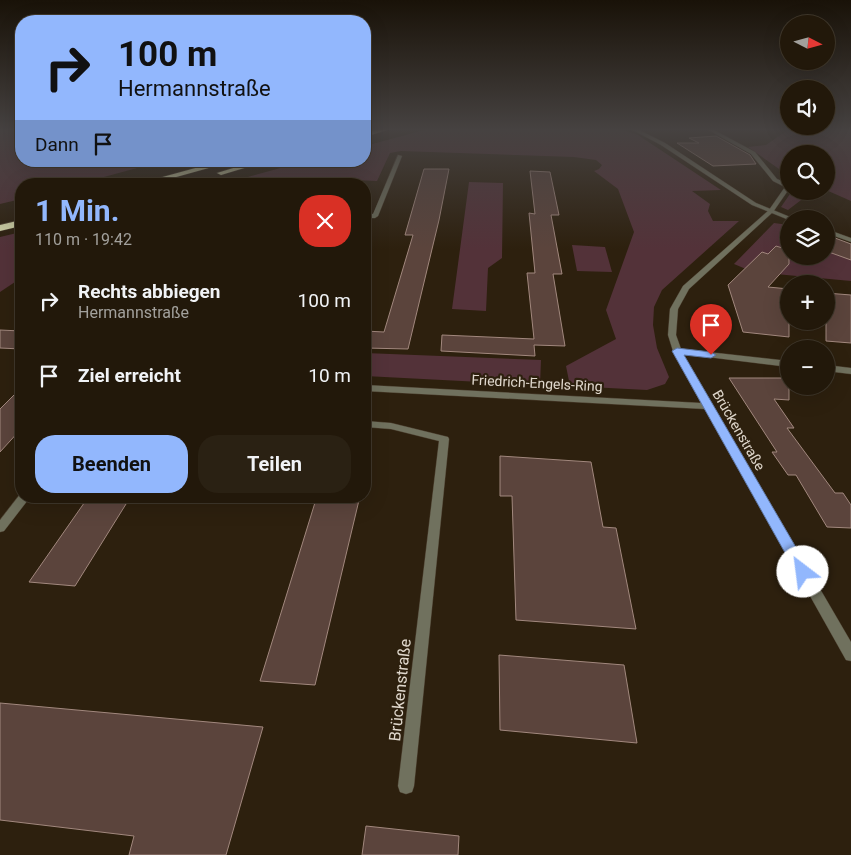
<!DOCTYPE html>
<html lang="de">
<meta charset="utf-8">
<style>
:root{--surface:#22180a;--page:#2a2113;--text:#f1f3f6;--muted:#a2a09c;--line:#3f372b;--accent:#92b7fd}
body{margin:0;font-family:Roboto,sans-serif;background:var(--page);color:var(--text);height:100vh;display:flex;flex-direction:column;font-size:19px;white-space:nowrap}
*{box-sizing:border-box;margin:0}
p{font-size:16px;color:var(--muted)}
.icon{flex:none;width:28px;height:28px;fill:none;stroke:currentColor;stroke-width:2;stroke-linecap:round;stroke-linejoin:round}
.map{position:relative;flex:1;overflow:hidden}
.panel{position:absolute;left:15px;top:178px;width:356px;height:325px;display:flex;flex-direction:column;background:var(--surface);border-radius:20px;box-shadow:0 5px 20px #0002,0 0 0 1px var(--line)}
.panel>*{flex:none}
.guide{position:absolute;left:15px;top:15px;width:356px;height:152px;border-radius:20px;box-shadow:0 5px 20px #0002,0 0 0 1px var(--line);background:#92b7fd;color:#111;overflow:hidden}
.needle{width:32px;rotate:96deg}
.controls{position:absolute;left:780px;top:15px;display:grid;gap:10px}
.controls a{display:grid;place-items:center;width:55px;height:55px;border-radius:50%;background:var(--surface);box-shadow:0 5px 20px #0002,0 0 0 1px var(--line);font-size:25px}
.pin{position:absolute;display:grid;place-items:center;width:42px;height:42px;color:#fff;margin:-51px -21px;border-radius:50% 50% 50% 0;rotate:-45deg;box-shadow:0 0 5px #0007}
.pin .icon{rotate:45deg}
.me{position:absolute;width:55px;margin:-28px;rotate:330deg;stroke-linejoin:round;filter:drop-shadow(0 0 4px #0008)}
.turn{display:flex;align-items:center;gap:18px;height:105px;padding:0 20px;font-size:22px}
.turn .icon{width:65px;height:65px;stroke-width:2.5}
.turn b{display:block;font-size:35px;line-height:42px}
.then{display:flex;align-items:center;height:48px;padding:0 20px;background:#0003;gap:10px;font-size:19px}
.round{display:grid;place-items:center;flex:none;width:52px;height:52px;border-radius:20px;background:var(--page)}
.headline{display:flex;align-items:center;justify-content:space-between;height:85px;padding:0 20px}
h1{font-size:30px;font-weight:700;line-height:38px;color:var(--accent)}
.action{display:flex;gap:10px;margin-top:auto;padding:10px 20px}
.action a{flex:1;height:58px;border-radius:20px;background:var(--accent);color:#111;font-size:20px;font-weight:700;line-height:58px;text-align:center}
.action a+a{background:var(--page);color:var(--text)}
ul{padding:0;list-style:none}
li{display:flex;align-items:center;gap:15px;height:75px;padding:0 20px}
li div{flex:1}
li b{display:block;font-size:19px}
li em{font-style:normal}
.map>svg:first-child{display:block}
.green{fill:#533239}
.building{fill:#5b443c;stroke:#a2887e}
.lines{fill:none;stroke-linecap:round;stroke-linejoin:round}
.minor-casing{stroke:#4a3d2d;stroke-width:1}
.tertiary-casing{stroke:#4a3d2d;stroke-width:1}
.motorway-casing{stroke:#4a3d2d;stroke-width:1}
.minor{fill:#70715e;fill-rule:evenodd}
.tertiary{fill:#70715e;fill-rule:evenodd}
.motorway{fill:#dde0b1;fill-rule:evenodd}
.route{fill:#92b7fd;stroke:#5f77a4}
.labels{text-anchor:middle;dominant-baseline:central;stroke-width:4.5;stroke-linejoin:round;paint-order:stroke}
.street-label{font-size:14px;fill:#e0d8cd;stroke:#2d200e}
.near-street-label{font-size:16px;fill:#e0d8cd;stroke:#2d200e}
</style>
<div class="map">
<svg width="851" height="855" viewBox="0 0 851 855">
<rect width="100%" height="100%" fill="#2d200e"/>
<!-- green -->
<path class="green" d="M0 129H21V161H163L78 184H21V199L0 204Z
M428 129H620L638 135 721 190 692 191 710 204 708 211 713 221H739L662 290 654 307 653 325 657 348 669 377 665 384 647 390 570 386 566 366 616 339 606 310 634 232 618 189 594 171 599 169 602 165 596 160 574 157 401 151 390 153 377 181 353 180 351 184H222L306 161H365V146Z
M789 129H851V201L826 190V154H789V176L748 147 766 145Z
M469 182 503 183 502 258 488 268 486 311 452 309Z
M792 191H813L788 210 781 207Z
M774 223 789 225V256H826V238L851 246V281L753 272 734 264Z
M21 232V278L0 292V237Z
M572 245 605 247 612 272 577 271Z
M365 353 541 360 540 385 365 376Z"/>
<!-- building -->
<path class="building" d="M716 136 750 155 756 164 713 166 677 143H699L689 138Z
M424 169H449L439 220 408 349 365 348V331L384 332 413 235H405Z
M530 171 550 172 559 215H551L562 274H553L565 346 534 345 535 356 441 351 442 335 534 339 527 273H535L529 213 535 214Z
M827 235 851 244V260L826 251Z
M776 246 789 250V264L768 287 789 289V337L743 332 728 285 762 252 768 254Z
M826 293 851 295V343L826 341Z
M0 330 21 331V349L0 348Z
M729 378H789V400L774 399 794 428H787L835 493H843L851 505V528L827 527 796 475H788L772 452H777Z
M21 388V429L0 452V409Z
M500 456 591 462 603 527 616 528 636 629 516 620 512 496H500Z
M89 496H131L75 586 29 582Z
M317 496H360L315 685 260 681Z
M499 655 624 665 637 743 500 730Z
M0 703 263 727 226 855H129L134 836 0 820Z
M366 826 459 836 458 855H362Z"/>
<g class="lines">
<!-- minor casing -->
<g class="minor-casing">
<path id="minor" d="M707 129H712L755 152 777 179 789 184V189L773 212 689 289 678 309 676 335 681 349 789 361V367L683 354 851 642V661L846 660 705 409 365 391V385L701 403 673 351 668 335 670 309 683 286 769 210 785 187 773 181 751 154Z
M398 155 402 156 378 216 375 218H365V214H373Z
M826 365 851 368V374L826 371Z
M365 421 391 423 448 437 449 439 414 786 412 792 406 794 400 792 398 786 439 441 391 429 365 427Z
M21 493V496H31L4 531 0 532V520Z"/>
</g>
<!-- tertiary casing -->
<g class="tertiary-casing">
<path id="tertiary" d="M631 129H637L665 143 756 203 795 219 789 220 752 205 661 145Z
M826 229 851 238V242L826 233Z"/>
</g>
<!-- motorway casing -->
<g class="motorway-casing">
<path id="motorway" d="M379 129H390L365 137V133Z
M221 161H234L151 184H137Z
M256 161H268L221 175 217 173Z
M21 220V226L0 231V225Z"/>
</g>
<!-- minor -->
<use href="#minor" class="minor"/>
<!-- tertiary -->
<use href="#tertiary" class="tertiary"/>
<!-- motorway -->
<use href="#motorway" class="motorway"/>
</g>
<!-- sky -->
<linearGradient id="sky" x2="0" y2="1"><stop stop-color="#191208"/><stop offset="0.52" stop-color="#464241"/><stop offset="1" stop-color="#464241" stop-opacity="0"/></linearGradient>
<rect width="851" height="249" fill="url(#sky)"/>
<!-- route -->
<path class="route" d="M677 348 711 352 716 355 711 358 684 355 808 568 811 572 808 576 803 578 798 576 672 351Z"/>
<g class="labels">
<!-- street labels -->
<g class="street-label">
<text transform="translate(537 383) rotate(3)">Friedrich-Engels-Ring</text>
<text transform="translate(739 430) rotate(60)">Brückenstraße</text>
</g>
<!-- near-street labels -->
<g class="near-street-label">
<text transform="translate(400 690) rotate(-84)">Brückenstraße</text>
</g>
</g>
</svg>
<div class="controls">
<a><svg class="needle" viewBox="-14 -14 28 28"><path d="M0-13l5 13h-10z" fill="#e53935"/><path d="M0 13l5-13h-10z" fill="#a2a09c"/></svg></a>
<a><svg class="icon" aria-label="sound" viewBox="0 0 24 24"><path d="M4 9h4l5-4v14l-5-4H4zM17 9q2 3 0 6"/></svg></a>
<a><svg class="icon" aria-label="search" viewBox="0 0 24 24"><circle cx="10" cy="10" r="6"/><path d="M15 15l6 6"/></svg></a>
<a><svg class="icon" aria-label="layers" viewBox="0 0 24 24"><path d="M12 4l9 5-9 5-9-5zM3 14l9 5 9-5"/></svg></a>
<a>+</a>
<a>−</a>
</div>
<div class="pin" style="left:711px;top:355px;background:#d93025"><svg class="icon" aria-label="arrive" viewBox="0 0 24 24"><path d="M6 21V4h12l-3 4 3 4H6"/></svg></div>
<svg class="me" style="left:803px;top:572px" viewBox="-20 -20 40 40"><circle r="19" fill="#fff"/><path d="M0-13L10 11 0 6-10 11z" fill="#92b7fd"/></svg>
<div class="guide">
<div class="turn"><svg class="icon" aria-label="right" viewBox="0 0 24 24"><path d="M7 20v-9h11M14 6l5 5-5 5"/></svg><div><b>100 m</b>Hermannstraße</div></div>
<div class="then">Dann<svg class="icon" aria-label="arrive" viewBox="0 0 24 24"><path d="M6 21V4h12l-3 4 3 4H6"/></svg></div>
</div>
<section class="panel">
<div class="headline"><div><h1>1 Min.</h1><p>110 m · 19:42</p></div><a class="round" style="background:#d93025;color:#fff"><svg class="icon" aria-label="close" viewBox="0 0 24 24"><path d="M6 6l12 12M18 6L6 18"/></svg></a></div>
<ul>
<li><svg class="icon" aria-label="right" viewBox="0 0 24 24"><path d="M7 20v-9h11M14 6l5 5-5 5"/></svg><div><b>Rechts abbiegen</b><p>Hermannstraße</p></div><em>100 m</em></li>
<li><svg class="icon" aria-label="arrive" viewBox="0 0 24 24"><path d="M6 21V4h12l-3 4 3 4H6"/></svg><div><b>Ziel erreicht</b></div><em>10 m</em></li>
</ul>
<div class="action"><a>Beenden</a><a>Teilen</a></div>
</section>
</div>
